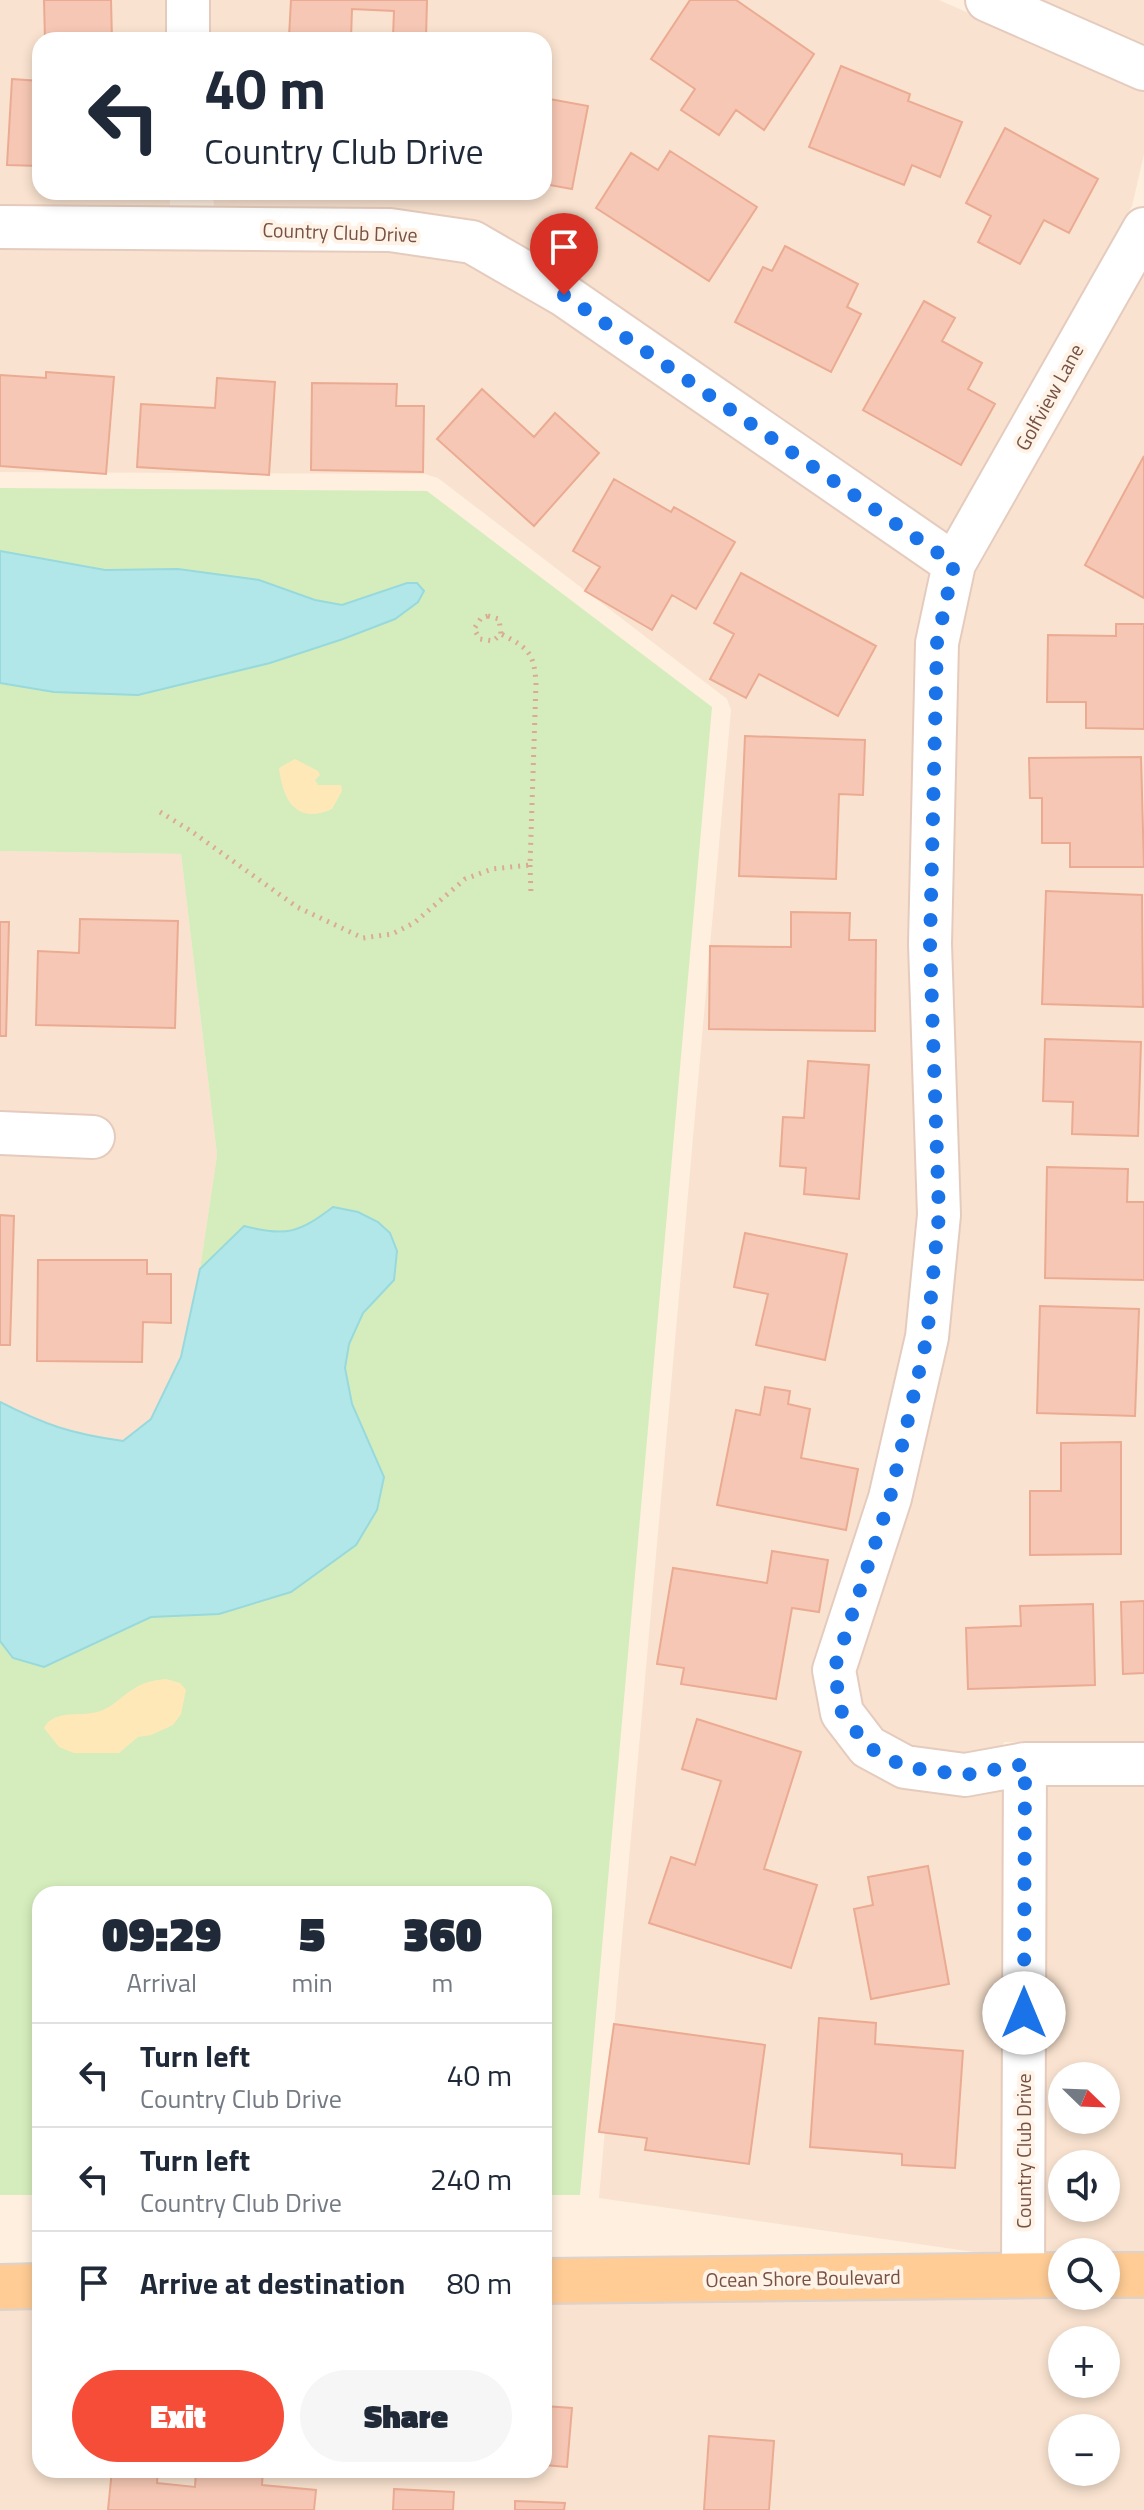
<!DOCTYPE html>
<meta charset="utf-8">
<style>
:root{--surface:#fff;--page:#f6f6f7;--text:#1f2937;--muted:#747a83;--line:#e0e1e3;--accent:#f54d37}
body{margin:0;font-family:"Titillium Web",sans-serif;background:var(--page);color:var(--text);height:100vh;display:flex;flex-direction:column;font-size:30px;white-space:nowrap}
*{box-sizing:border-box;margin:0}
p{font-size:26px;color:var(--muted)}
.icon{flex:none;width:44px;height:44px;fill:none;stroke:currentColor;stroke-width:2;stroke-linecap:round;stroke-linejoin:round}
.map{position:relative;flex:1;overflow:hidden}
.details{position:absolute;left:32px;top:1886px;width:520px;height:592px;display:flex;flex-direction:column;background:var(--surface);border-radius:24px;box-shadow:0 4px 12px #0003}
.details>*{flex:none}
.banner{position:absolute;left:32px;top:32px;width:520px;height:168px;border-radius:24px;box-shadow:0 4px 12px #0003;background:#fff;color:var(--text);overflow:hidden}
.needle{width:52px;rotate:113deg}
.fabs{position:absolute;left:1048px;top:2062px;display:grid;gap:16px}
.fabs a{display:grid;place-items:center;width:72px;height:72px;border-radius:50%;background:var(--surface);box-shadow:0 4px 12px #0003;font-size:40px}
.pin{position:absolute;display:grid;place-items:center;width:68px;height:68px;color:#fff;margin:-82px -34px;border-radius:50% 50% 50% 0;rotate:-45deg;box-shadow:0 0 8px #0007}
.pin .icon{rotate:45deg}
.me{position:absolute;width:88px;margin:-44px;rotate:0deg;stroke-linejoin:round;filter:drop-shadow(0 0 6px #0008)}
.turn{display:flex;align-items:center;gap:28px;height:168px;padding:0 40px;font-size:36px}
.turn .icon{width:104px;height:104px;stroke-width:2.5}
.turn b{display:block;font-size:56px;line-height:68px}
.eta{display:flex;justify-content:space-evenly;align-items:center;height:136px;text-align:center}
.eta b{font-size:48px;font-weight:800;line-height:56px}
.cta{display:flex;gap:16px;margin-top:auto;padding:16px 40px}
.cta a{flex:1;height:92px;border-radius:48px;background:var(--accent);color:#fff;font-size:32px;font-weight:800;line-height:92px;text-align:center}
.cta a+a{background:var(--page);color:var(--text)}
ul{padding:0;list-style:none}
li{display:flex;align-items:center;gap:24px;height:104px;padding:0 40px;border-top:2px solid var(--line)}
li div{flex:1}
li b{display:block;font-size:30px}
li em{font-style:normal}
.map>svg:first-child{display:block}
.residential{fill:#f9e2cf;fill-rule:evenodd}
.green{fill:#d5edbc}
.sand{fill:#ffe8b8}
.water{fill:#b2e7e9;stroke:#97d9dc;stroke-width:2}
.building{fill:#f6c7b4;stroke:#ebab92;stroke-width:2}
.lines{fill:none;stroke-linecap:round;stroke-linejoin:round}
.minor-casing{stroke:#e5cbbd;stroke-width:46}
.primary-casing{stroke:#dcd2ce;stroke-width:48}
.path{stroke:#dbaa97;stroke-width:5;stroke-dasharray:2 6;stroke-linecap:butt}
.minor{stroke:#fff;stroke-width:42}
.primary{stroke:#ffcc95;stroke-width:44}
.route{stroke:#1a73e8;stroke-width:14;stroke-dasharray:0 25.2}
.labels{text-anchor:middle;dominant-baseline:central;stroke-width:8;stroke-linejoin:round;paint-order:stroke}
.street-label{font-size:20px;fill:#775144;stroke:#fff3e7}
</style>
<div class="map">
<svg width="1144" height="2510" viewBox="0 0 1144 2510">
<rect width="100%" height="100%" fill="#feefdf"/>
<!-- residential -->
<path class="residential" d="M0 0H166L167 40H40V192H170V208H0Z
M209 0H939L1144 90V154L1132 206 946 535 575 279 214 208 213 192H544V40H210Z
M1035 0H1144V48Z
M0 247 389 249 466 261 554 311 930 573 915 641 909 942 917 1212 906 1332 869 1492 813 1671 820 1714 824 1724 851 1757 1003 1788 1002 2256 599 2198 731 710 727 699 438 478 425 474 0 472Z
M1144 274V1744L1004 1742 1002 1747 962 1755 911 1749 882 1733 862 1707 856 1673 910 1505 948 1341 960 1216 952 946 958 647 975 574Z
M0 851 181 854 217 1155 200 1269 181 1357 151 1419 123 1441 80 1434 42 1424 0 1402Z
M1046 1783H1144V2255L1062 2252V2255L1045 2256ZM1062 2076H1106V2120H1062ZM1062 2164H1106V2208H1062Z
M1144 2295V2510H0V2304H40V2470H544V2299ZM1062 2340H1106V2384H1062ZM1062 2428H1106V2472H1062Z"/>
<!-- green -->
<path class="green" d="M0 488 427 491 712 707 580 2195H544V1894H40V2195H0V1402L42 1424 80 1434 123 1441 151 1419 181 1357 200 1269 217 1155 181 854 0 851Z"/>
<!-- sand -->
<path class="sand" d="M295 759 318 771 320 775 315 780 318 785H341L342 791 332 809C296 825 283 800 279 768Z
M166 1679 180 1683 186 1690 181 1714 173 1725 151 1735 138 1737 119 1753H74L59 1747 44 1728C54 1709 79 1717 97 1712 113 1708 121 1696 135 1688 144 1682 155 1680 166 1679Z"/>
<!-- water -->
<path class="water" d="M0 551 105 570 178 569 259 580 315 600 342 605 407 583H417L424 591 418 602 395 619 343 639 270 663 138 695 54 692 0 683Z
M333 1207 358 1212 378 1222 390 1233 397 1251 394 1280 363 1313 349 1344 345 1368 352 1404 384 1477 377 1510 356 1545 291 1592 219 1614 151 1617 44 1667 13 1658 0 1641V1402C45 1425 72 1434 123 1441L151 1419 181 1357 200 1269 244 1226C286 1237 299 1233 333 1207Z"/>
<!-- building -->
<path class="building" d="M44 0H111L112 40H45Z
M291 0H427L426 38 393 37 394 11 352 9 351 39 289 37Z
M690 0H736L814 54 764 130 736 110 719 135 681 110 695 89 651 59Z
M841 66 910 94 908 101 962 122 940 177 912 165 904 185 809 147Z
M12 79 40 81V166L7 165Z
M544 98 588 106 572 189 544 184Z
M1005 128 1098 179 1069 233 1044 220 1020 264 978 242 991 216 966 203Z
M670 151 757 207 709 281 596 208 631 153 658 170Z
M785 246 858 284 847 307 861 314 831 372 735 322 763 267 772 271Z
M924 301 955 318 942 341 982 363 968 389 995 404 961 465 863 410Z
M46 372 114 377 106 474 0 466V375L46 378Z
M217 378 275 382 269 475 137 467 141 404 215 408Z
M312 383 397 384 396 406H424L423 472 311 470Z
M482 389 534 437 555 413 599 453 534 526 437 439Z
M1144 456V598L1085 565Z
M614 479 671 512 674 507 735 542 696 609 672 595 652 630 585 591 600 567 573 551Z
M741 573 876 646 838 716 759 674 746 698 710 679 734 634 714 623Z
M1116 624H1144V729L1086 728V702H1047L1048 635 1116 636Z
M745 736 865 740 863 795 839 794 836 879 739 876Z
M1141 757 1144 867H1070V843H1042V798H1030L1029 758Z
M1046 891 1142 895 1143 1007 1042 1004Z
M791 912 850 913 849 940H876L875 1031 709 1029 710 946 791 947Z
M80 919 178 921 175 1028 36 1025 38 951 79 953Z
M0 922H9L6 1036H0Z
M1045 1039 1141 1042 1138 1136 1072 1134 1073 1102 1043 1101Z
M808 1061 869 1065 859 1199 804 1194 806 1168 780 1166 783 1117 804 1118Z
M1047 1167 1128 1169 1127 1202H1144V1280L1045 1278Z
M0 1215 14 1216 10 1345H0Z
M745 1233 847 1254 825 1360 756 1345 768 1294 734 1287Z
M38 1260H147V1274H171V1323L143 1322 142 1362 37 1361Z
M1040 1306 1139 1309 1135 1416 1037 1413Z
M765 1387 790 1391 788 1404 810 1409 801 1458 858 1469 846 1530 717 1505 736 1410 760 1415Z
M1121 1442V1554L1030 1555V1491H1061V1443Z
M772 1551 828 1560 819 1612 792 1608 776 1699 681 1684 684 1668 657 1664 673 1568 767 1583Z
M1144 1601V1673L1123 1674 1121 1602Z
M1093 1604 1095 1685 968 1689 966 1628 1021 1626 1020 1606Z
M697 1719 801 1752 764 1869 817 1885 791 1968 649 1923 671 1857 695 1865 721 1781 682 1769Z
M928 1866 949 1984 871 1999 854 1909 873 1905 868 1877Z
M819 2018 876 2023 875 2044 963 2051 955 2168 902 2165V2154L810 2147Z
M614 2024 765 2045 749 2164 645 2150 647 2138 599 2132Z
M544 2406 572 2408 567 2467 544 2465Z
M709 2436 774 2441 769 2510H704Z
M112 2470H158L157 2483 195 2487 196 2470H263L262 2485 316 2490 314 2510H108Z
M394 2489 454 2492 453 2510H393Z
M515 2501 565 2503 564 2510H515Z"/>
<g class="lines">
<!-- minor casing -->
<g class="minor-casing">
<path id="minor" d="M188 0V40
M987 0 1144 69
M0 227 390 230 472 242 564 295 954 564
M1144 229 954 564 937 643 930 944 939 1215 927 1337 890 1498 834 1670 842 1713 868 1747 905 1767 965 1775 1025 1764H1144
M0 1133 93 1137
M1023 2276 1025 1764"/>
</g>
<!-- primary casing -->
<g class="primary-casing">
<path id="primary" d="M1106 2275H1144
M544 2281 1062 2275
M0 2287 40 2286"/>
</g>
<!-- path -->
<path class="path" d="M488 616 499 619 501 634 493 641 480 639 474 629 481 618Z
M160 812 191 831 297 907 363 938 392 934 414 923 465 879 492 869 530 865 536 683C534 652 528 648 501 634
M530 865 531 894"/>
<!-- minor -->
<use href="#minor" class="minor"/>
<!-- primary -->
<use href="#primary" class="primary"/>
</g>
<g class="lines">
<!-- route -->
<path class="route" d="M564 295 954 564 937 643 930 944 939 1215 927 1337 890 1498 834 1670 842 1713 868 1747 905 1767 965 1775 1025 1764 1024 2013"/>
</g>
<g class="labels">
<!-- street labels -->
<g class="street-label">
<text transform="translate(340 232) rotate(2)">Country Club Drive</text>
<text transform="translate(1049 397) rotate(-61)">Golfview Lane</text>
<text transform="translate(1023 2151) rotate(-90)">Country Club Drive</text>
<text transform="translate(803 2278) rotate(-1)">Ocean Shore Boulevard</text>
</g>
</g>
</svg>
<div class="fabs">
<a><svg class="needle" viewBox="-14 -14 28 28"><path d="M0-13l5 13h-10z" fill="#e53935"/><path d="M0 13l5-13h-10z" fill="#747a83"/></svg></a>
<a><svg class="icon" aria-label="sound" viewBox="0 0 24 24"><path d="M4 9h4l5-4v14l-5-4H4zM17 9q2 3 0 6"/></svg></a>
<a><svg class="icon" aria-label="search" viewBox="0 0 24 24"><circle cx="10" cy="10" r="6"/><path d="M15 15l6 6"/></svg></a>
<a>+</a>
<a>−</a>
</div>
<div class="pin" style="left:564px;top:295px;background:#d93025"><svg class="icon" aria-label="arrive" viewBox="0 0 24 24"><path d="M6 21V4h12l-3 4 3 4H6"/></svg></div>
<svg class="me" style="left:1024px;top:2013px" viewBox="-20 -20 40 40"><circle r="19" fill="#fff"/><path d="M0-13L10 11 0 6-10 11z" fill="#1a73e8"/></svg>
<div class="banner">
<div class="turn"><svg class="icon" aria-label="left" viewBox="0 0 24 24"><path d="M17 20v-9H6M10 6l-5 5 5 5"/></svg><div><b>40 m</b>Country Club Drive</div></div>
</div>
<section class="details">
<div class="eta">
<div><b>09:29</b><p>Arrival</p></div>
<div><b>5</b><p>min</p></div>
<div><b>360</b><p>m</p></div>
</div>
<ul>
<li><svg class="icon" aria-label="left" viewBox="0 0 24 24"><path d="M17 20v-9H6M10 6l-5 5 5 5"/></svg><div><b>Turn left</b><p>Country Club Drive</p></div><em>40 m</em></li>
<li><svg class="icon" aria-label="left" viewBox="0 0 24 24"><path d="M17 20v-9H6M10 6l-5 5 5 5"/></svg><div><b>Turn left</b><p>Country Club Drive</p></div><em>240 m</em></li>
<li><svg class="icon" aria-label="arrive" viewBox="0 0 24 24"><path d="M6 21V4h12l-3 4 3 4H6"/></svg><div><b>Arrive at destination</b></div><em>80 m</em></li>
</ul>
<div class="cta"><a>Exit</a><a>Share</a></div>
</section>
</div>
